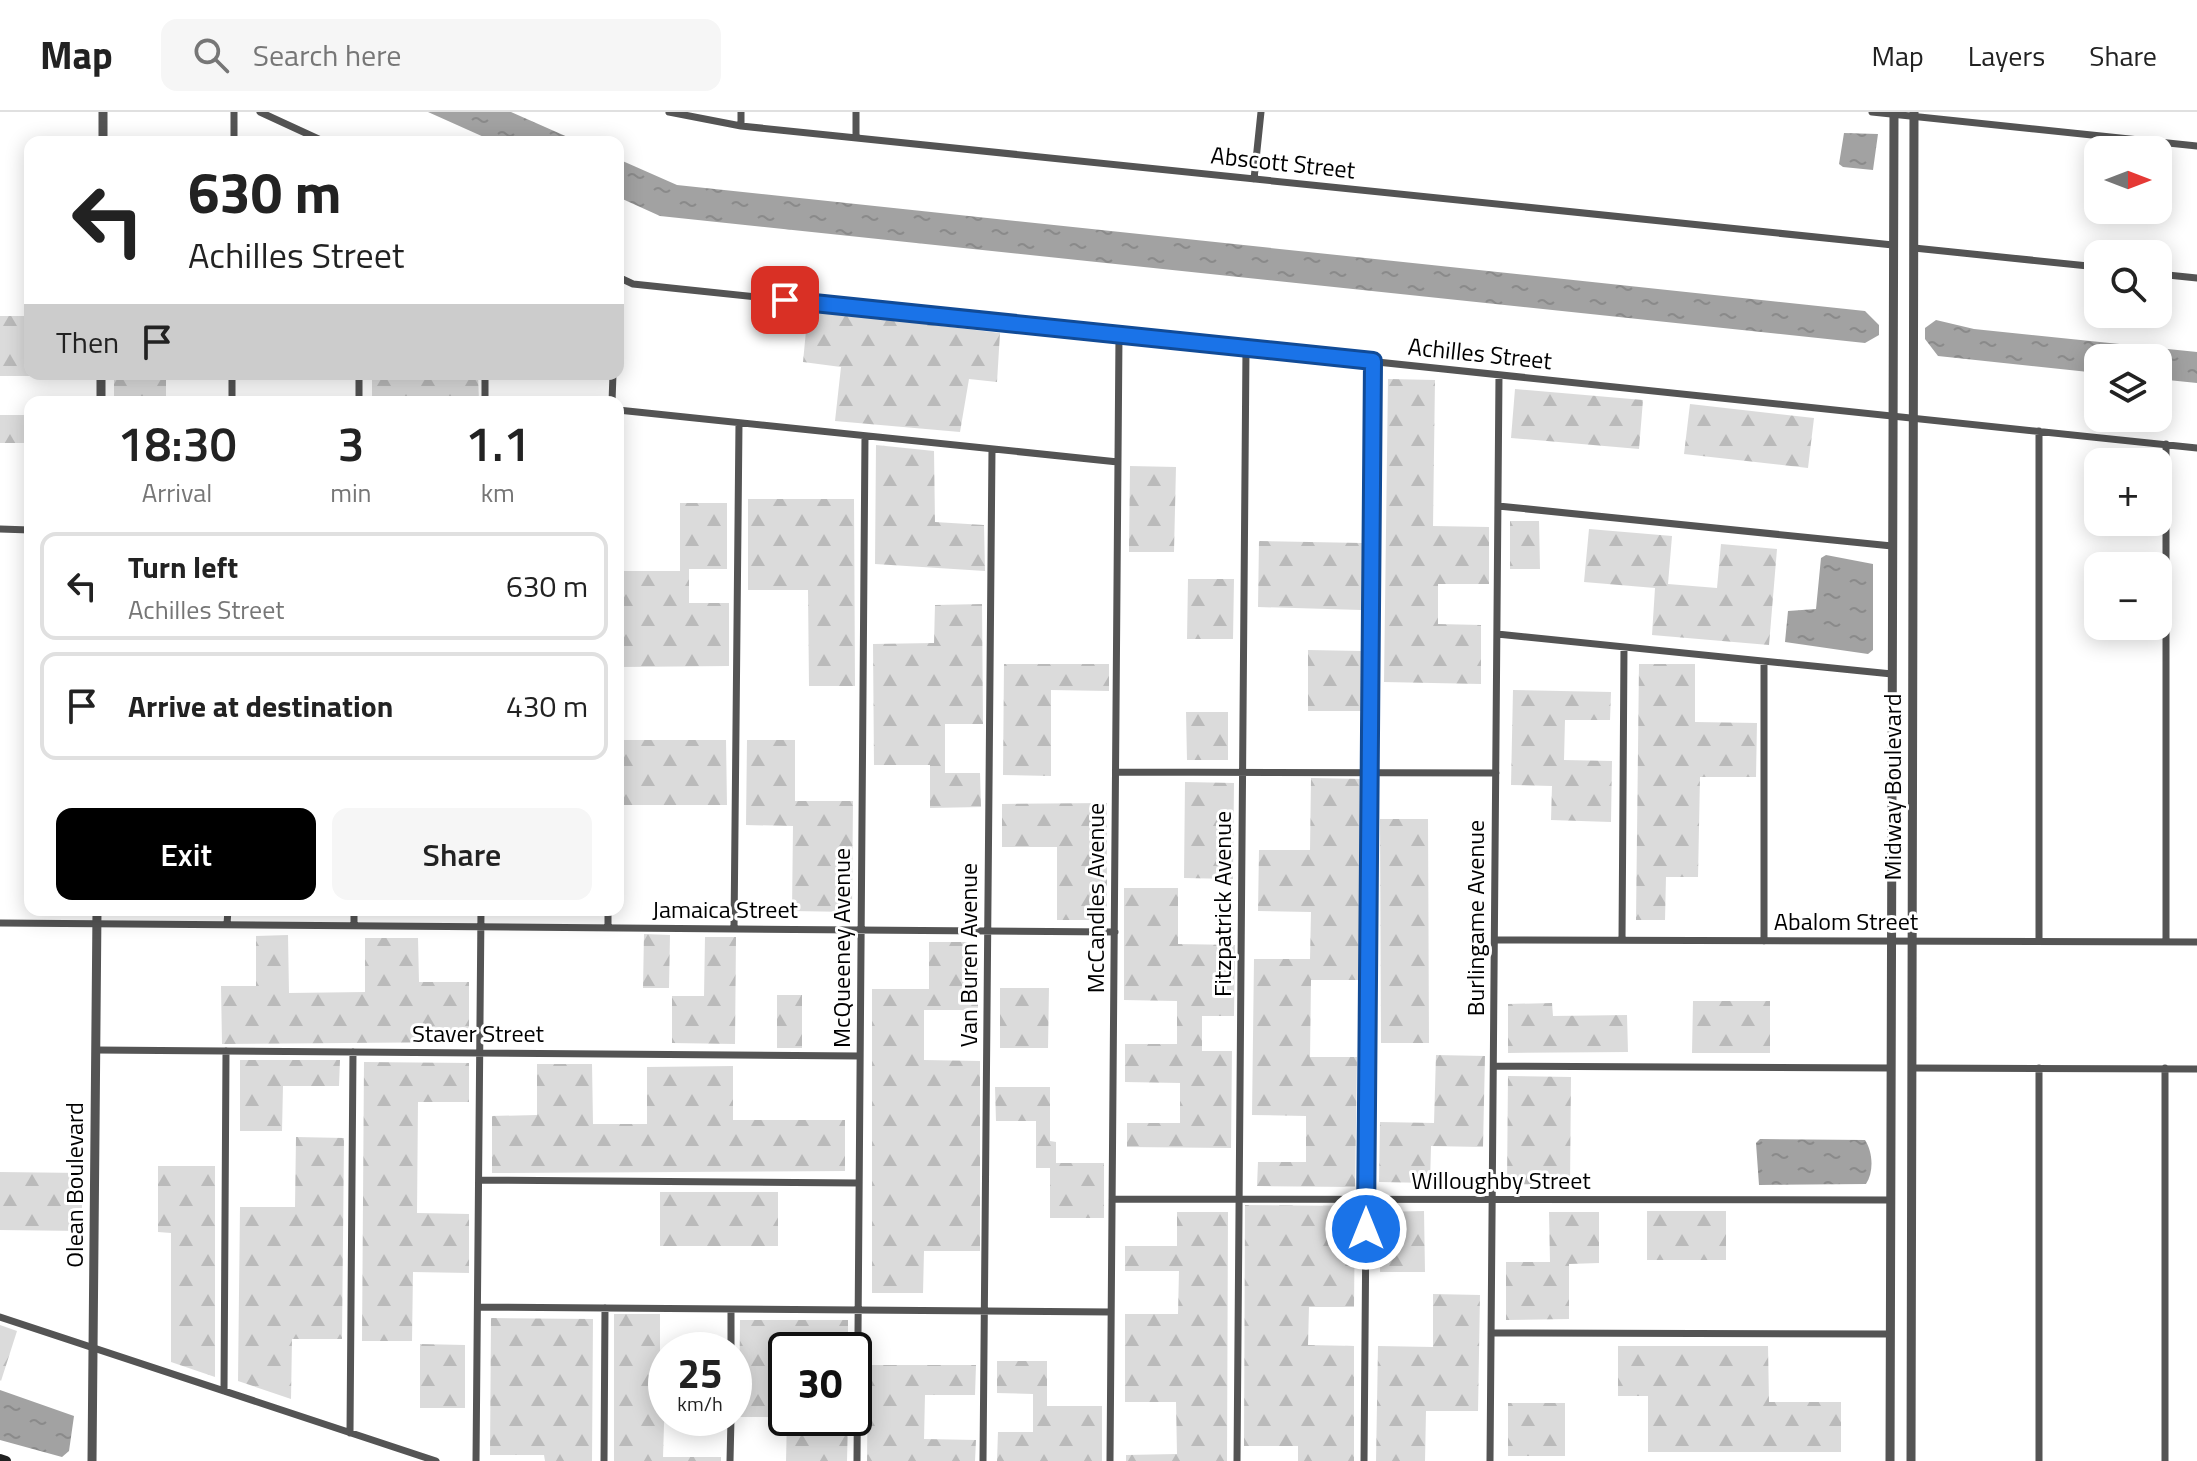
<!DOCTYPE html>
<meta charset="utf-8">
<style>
:root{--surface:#fff;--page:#f6f6f6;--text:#222;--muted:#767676;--line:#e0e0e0;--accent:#000}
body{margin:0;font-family:"Titillium Web",sans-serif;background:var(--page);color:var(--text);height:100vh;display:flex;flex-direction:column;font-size:30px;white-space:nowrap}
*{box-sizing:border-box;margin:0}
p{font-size:26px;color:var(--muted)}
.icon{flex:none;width:44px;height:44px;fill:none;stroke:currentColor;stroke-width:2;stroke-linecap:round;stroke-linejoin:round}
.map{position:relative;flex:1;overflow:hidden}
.details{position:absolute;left:24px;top:284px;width:600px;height:520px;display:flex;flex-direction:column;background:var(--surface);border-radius:16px;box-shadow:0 4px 20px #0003}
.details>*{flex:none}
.hud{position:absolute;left:24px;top:24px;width:600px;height:244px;border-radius:16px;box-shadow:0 4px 20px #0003;background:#fff;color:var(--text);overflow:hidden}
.needle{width:52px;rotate:90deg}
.controls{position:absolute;left:2084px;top:24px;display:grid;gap:16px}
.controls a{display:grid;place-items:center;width:88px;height:88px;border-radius:16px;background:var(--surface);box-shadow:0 4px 20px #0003;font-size:40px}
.speed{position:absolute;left:648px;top:1220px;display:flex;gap:16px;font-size:40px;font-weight:700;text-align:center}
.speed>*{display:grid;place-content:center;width:104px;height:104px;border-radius:50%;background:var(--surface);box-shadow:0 4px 20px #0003;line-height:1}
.speed small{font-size:20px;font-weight:400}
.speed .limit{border:4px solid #111;border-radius:12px;background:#fff;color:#111}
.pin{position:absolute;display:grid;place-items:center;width:68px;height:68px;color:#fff;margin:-34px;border-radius:16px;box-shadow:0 4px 12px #0006}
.me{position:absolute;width:88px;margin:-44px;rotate:0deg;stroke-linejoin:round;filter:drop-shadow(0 0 6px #0008)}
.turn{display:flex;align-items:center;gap:28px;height:168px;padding:0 32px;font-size:36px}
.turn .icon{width:104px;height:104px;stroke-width:2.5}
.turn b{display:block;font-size:56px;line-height:68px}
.then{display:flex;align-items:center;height:76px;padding:0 32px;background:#0003;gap:16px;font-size:30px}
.eta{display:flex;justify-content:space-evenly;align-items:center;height:136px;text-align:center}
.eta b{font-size:48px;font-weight:600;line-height:56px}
.action{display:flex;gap:16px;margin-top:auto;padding:16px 32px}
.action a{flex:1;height:92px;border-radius:16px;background:var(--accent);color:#fff;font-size:32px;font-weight:600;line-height:92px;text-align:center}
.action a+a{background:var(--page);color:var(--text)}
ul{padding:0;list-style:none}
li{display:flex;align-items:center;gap:24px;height:108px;margin:0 16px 12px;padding:0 16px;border:4px solid var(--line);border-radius:16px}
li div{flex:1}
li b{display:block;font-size:30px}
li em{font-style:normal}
header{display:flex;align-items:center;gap:48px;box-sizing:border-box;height:112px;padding:0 40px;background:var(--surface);border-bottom:2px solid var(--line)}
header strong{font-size:38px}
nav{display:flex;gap:44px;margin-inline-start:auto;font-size:28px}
.search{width:560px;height:72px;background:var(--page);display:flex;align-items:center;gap:20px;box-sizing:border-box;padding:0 28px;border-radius:16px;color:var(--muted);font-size:30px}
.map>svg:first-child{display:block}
.forest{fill:url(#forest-firs)}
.water{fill:url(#water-ripples)}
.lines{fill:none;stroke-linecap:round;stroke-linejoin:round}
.minor{stroke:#545454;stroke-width:7}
.tertiary{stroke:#545454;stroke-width:9}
.secondary{stroke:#212121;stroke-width:10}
.route-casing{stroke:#114b97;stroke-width:20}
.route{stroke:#1a73e8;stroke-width:14}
.labels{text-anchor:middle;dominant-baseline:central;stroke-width:6;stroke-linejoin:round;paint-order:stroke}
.street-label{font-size:24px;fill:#000;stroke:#fff}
</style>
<header>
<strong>Map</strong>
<div class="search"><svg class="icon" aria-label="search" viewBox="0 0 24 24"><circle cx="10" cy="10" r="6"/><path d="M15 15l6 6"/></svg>Search here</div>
<nav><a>Map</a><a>Layers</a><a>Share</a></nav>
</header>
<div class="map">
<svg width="2197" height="1349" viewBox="0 0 2197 1349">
<defs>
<pattern id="forest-firs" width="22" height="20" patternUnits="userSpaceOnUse" patternTransform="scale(2)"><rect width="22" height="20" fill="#dbdbdb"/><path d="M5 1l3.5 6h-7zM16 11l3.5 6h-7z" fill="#bababa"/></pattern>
<pattern id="water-ripples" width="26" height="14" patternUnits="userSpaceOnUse" patternTransform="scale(2)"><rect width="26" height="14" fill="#a2a2a2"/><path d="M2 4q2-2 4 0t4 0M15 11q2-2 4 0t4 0" fill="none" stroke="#8a8a8a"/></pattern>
</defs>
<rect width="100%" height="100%" fill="#fff"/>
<!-- forest -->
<path class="forest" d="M808 198 1000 221 997 270 969 267 960 320 835 309 841 255 803 250Z
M0 204H30V262L89 264H0Z
M114 262H166V290H114Z
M372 262H478L479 290H372Z
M1388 267 1435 268 1433 414 1489 415V472H1438V512L1481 513V572L1384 570Z
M1515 277 1643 288 1639 337 1511 326Z
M1690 292 1814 306 1808 356 1684 342Z
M0 303H26V331H0Z
M876 333 934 339 935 410 984 413 985 459 875 452Z
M1130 354 1176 355 1174 440H1129Z
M748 387H854L855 574H809L808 478H748Z
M680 391H727V457H689V491H729V554L621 555V459H680Z
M1510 409H1539L1540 457H1510Z
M1589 417 1672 424 1668 472 1717 476 1721 432 1777 437 1769 533 1652 523 1655 476 1584 470Z
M1259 429 1362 431 1361 498 1258 495Z
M1188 467H1234L1233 527H1187Z
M982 492 983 612H945V661H980L981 695 930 696V653H874L873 532 934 531 935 493Z
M1308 538 1361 539V599H1308Z
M1004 552H1109V579L1051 578V664L1003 663Z
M1639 552H1695V610L1757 611 1756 665H1700L1698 765H1666L1665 808H1636Z
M1513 578 1611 580 1610 608H1565L1564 648 1612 649 1611 710 1551 708 1552 674 1511 673Z
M1186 600H1228V648H1187Z
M726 628 727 693H621V628Z
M747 628H795V689H853L852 800 792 799 793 714 746 713Z
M1311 666 1363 667 1360 868H1311L1310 945H1357L1355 1075 1257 1074 1258 1050H1306V1004L1252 1003 1254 847H1310L1311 800 1258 799 1259 738H1310Z
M1185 670 1234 671 1233 767 1184 766Z
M1107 691V808H1057V735H1002V692Z
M1380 707H1428L1429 931H1381Z
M1124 776H1178V832L1235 833 1234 904H1202V939H1232L1231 1036 1127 1035V1011H1180V971L1125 970V932H1177V889L1124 888Z
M493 798H598V803H493Z
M644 822 670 823 669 876H643Z
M288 823 289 881 365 880V826H418L419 870H469V930L222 932 221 874H256V824Z
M705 825H736L735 932 672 931V884H704Z
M929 830H978V898H924V948L980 949V1139H924L923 1181H872V877H929Z
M1000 876H1049L1048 936H1000Z
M777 883H802V936H777Z
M1693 889H1770V941H1692Z
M1552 891 1553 904 1627 903 1628 940 1508 941V892Z
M1436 943 1485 944 1483 1035 1431 1034 1430 1071 1379 1070 1380 1010 1434 1011Z
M240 948H340L339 974H283L282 1019H240Z
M364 950 469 951V990H418L417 1101 469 1102V1161L413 1160 412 1229H362Z
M537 952H592L593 1012H647V955L733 954V1008H845V1059L492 1061V1004L537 1003Z
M1508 964 1571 965 1570 1073 1507 1072Z
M995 975H1050V1029L1056 1030V1051H1104V1106H1050V1056H1036V1009H996Z
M296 1025 344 1026 342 1227H292L291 1287 238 1269 240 1095H295Z
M158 1054H215V1265L171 1250V1121L158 1120Z
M0 1060 82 1061V1119L0 1118Z
M660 1080H778V1134H660Z
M1245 1093 1355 1094 1354 1195H1309L1308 1233 1354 1234V1349H1298V1334H1244Z
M1424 1099 1425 1160H1380L1379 1100Z
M1647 1099H1726V1148H1647Z
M1177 1100H1228L1227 1349H1126V1343L1177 1342 1176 1290H1125V1202H1178L1179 1159H1125V1134H1177Z
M1549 1100H1599V1151L1569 1152V1207L1506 1208V1150H1550Z
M1433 1182 1480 1183 1478 1299H1426L1425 1349H1376L1378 1234 1433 1235Z
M614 1202H660V1248L666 1249 663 1345H721V1349H614Z
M491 1206 593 1207 592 1349H545L544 1343H490Z
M740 1208H848V1238H786V1305H739Z
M0 1213 17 1219 1 1269 0 1268Z
M420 1232 465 1233V1296H420Z
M1618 1234H1768L1769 1290H1841V1340H1648V1284H1618Z
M997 1249H1047V1294H1102V1349H997L998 1320H1033V1282L997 1281Z
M868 1253H976L975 1283H925L924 1327 976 1328 975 1349H867Z
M1508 1291H1565V1344H1508Z
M787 1306H848L847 1349H786Z"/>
<!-- water -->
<path class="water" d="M428 0H511L579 30H495Z
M1844 21 1878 22 1873 58 1843 55 1839 52Z
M618 47 677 73 1865 199 1879 213V223L1865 231 660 104 618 85Z
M1936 208 1974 217 2197 240V271L2158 267V246H2098V261L1938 244 1925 227V216Z
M1826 443 1873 452V538L1868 542 1785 530 1788 499 1816 497 1821 446Z
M1760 1027 1865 1028C1873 1040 1874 1060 1866 1072L1759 1073 1756 1031Z
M0 1278 74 1304 69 1339 62 1345 0 1328Z"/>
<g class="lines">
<!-- minor -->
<path class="minor" d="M260 0 325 30
M669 0 741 14 1893 133
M1872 0 2197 34
M741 14V0
M856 26V0
M234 30V0
M1254 67 1261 0
M1914 136 2098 155
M2158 162 2197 166
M618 165 633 172 2197 336
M232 290V262
M359 290V262
M485 290V262
M612 290 613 262
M618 298 1118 350
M1498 394 1892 434
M0 417 30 418
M1497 522 1892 562
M1116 660 1496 661
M0 811 1115 820
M227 812 228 798
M354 813V798
M608 816V798
M734 817 739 311
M1495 828 2197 830
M1622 828 1624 535
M1764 829V550
M2039 829V319
M2166 830V332
M96 938 860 944
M1494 954 1890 956
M1914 956 2197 957
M479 1068 859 1071
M1112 1087 1890 1088
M478 1195 1111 1200
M0 1205 436 1349
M1491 1221 1890 1222
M731 1238V1197
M224 1279 226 939
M350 1321 353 940
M476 1349 481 798
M604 1349 605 1196
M730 1349 731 1306
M857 1349 865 324
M983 1349 992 337
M1110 1349 1119 223
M1237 1349 1246 236
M1364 1349 1373 249
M1490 1349 1499 263
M2039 1349V956
M2165 1349V956"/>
<!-- tertiary -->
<path class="tertiary" d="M103 30V0
M101 290V262
M92 1349 97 798
M1890 1349 1894 0
M1911 1349 1914 0"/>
<!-- secondary -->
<path class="secondary" d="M0 1347 6 1349"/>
</g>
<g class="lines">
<!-- route casing -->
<g class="route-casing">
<path id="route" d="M785 188 1373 249 1366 1117"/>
</g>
<!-- route -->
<use href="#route" class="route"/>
</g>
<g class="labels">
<!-- street labels -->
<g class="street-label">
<text transform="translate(1283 50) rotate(6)">Abscott Street</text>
<text transform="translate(1480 241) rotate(6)">Achilles Street</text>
<text transform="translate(1892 675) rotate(-90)">Midway Boulevard</text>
<text transform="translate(1095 786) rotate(-90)">McCandles Avenue</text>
<text transform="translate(1222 792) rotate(-90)">Fitzpatrick Avenue</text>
<text x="725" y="797">Jamaica Street</text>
<text transform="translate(1475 806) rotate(-90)">Burlingame Avenue</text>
<text x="1846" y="809">Abalom Street</text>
<text transform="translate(841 836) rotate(-90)">McQueeney Avenue</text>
<text transform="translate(968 843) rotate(-90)">Van Buren Avenue</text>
<text x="478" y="921">Staver Street</text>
<text x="1501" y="1068">Willoughby Street</text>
<text transform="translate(74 1073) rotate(-90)">Olean Boulevard</text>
</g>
</g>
</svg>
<div class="controls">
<a><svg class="needle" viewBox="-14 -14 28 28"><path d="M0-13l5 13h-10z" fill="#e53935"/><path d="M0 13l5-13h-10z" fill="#767676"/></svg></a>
<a><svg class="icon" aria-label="search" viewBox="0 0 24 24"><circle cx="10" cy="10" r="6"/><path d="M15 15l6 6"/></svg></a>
<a><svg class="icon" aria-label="layers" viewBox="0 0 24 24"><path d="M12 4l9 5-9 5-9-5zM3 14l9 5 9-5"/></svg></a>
<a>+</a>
<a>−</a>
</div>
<div class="speed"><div>25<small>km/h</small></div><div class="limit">30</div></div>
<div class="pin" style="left:785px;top:188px;background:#d93025"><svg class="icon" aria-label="arrive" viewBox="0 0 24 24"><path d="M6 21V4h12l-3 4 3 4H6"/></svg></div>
<svg class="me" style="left:1366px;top:1117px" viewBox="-20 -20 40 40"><circle r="17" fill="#1a73e8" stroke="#fff" stroke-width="3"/><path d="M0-11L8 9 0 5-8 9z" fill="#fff"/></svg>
<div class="hud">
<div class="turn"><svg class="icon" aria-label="left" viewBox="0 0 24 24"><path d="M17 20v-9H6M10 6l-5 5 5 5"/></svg><div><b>630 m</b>Achilles Street</div></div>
<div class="then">Then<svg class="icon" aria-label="arrive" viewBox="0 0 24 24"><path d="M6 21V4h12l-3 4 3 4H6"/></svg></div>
</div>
<section class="details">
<div class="eta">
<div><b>18:30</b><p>Arrival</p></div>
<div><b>3</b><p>min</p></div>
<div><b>1.1</b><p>km</p></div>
</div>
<ul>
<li><svg class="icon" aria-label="left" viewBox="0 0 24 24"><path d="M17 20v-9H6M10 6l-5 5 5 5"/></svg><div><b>Turn left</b><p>Achilles Street</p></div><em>630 m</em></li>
<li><svg class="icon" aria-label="arrive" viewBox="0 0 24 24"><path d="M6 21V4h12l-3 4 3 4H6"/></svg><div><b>Arrive at destination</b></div><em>430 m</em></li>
</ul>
<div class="action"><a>Exit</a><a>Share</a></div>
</section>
</div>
